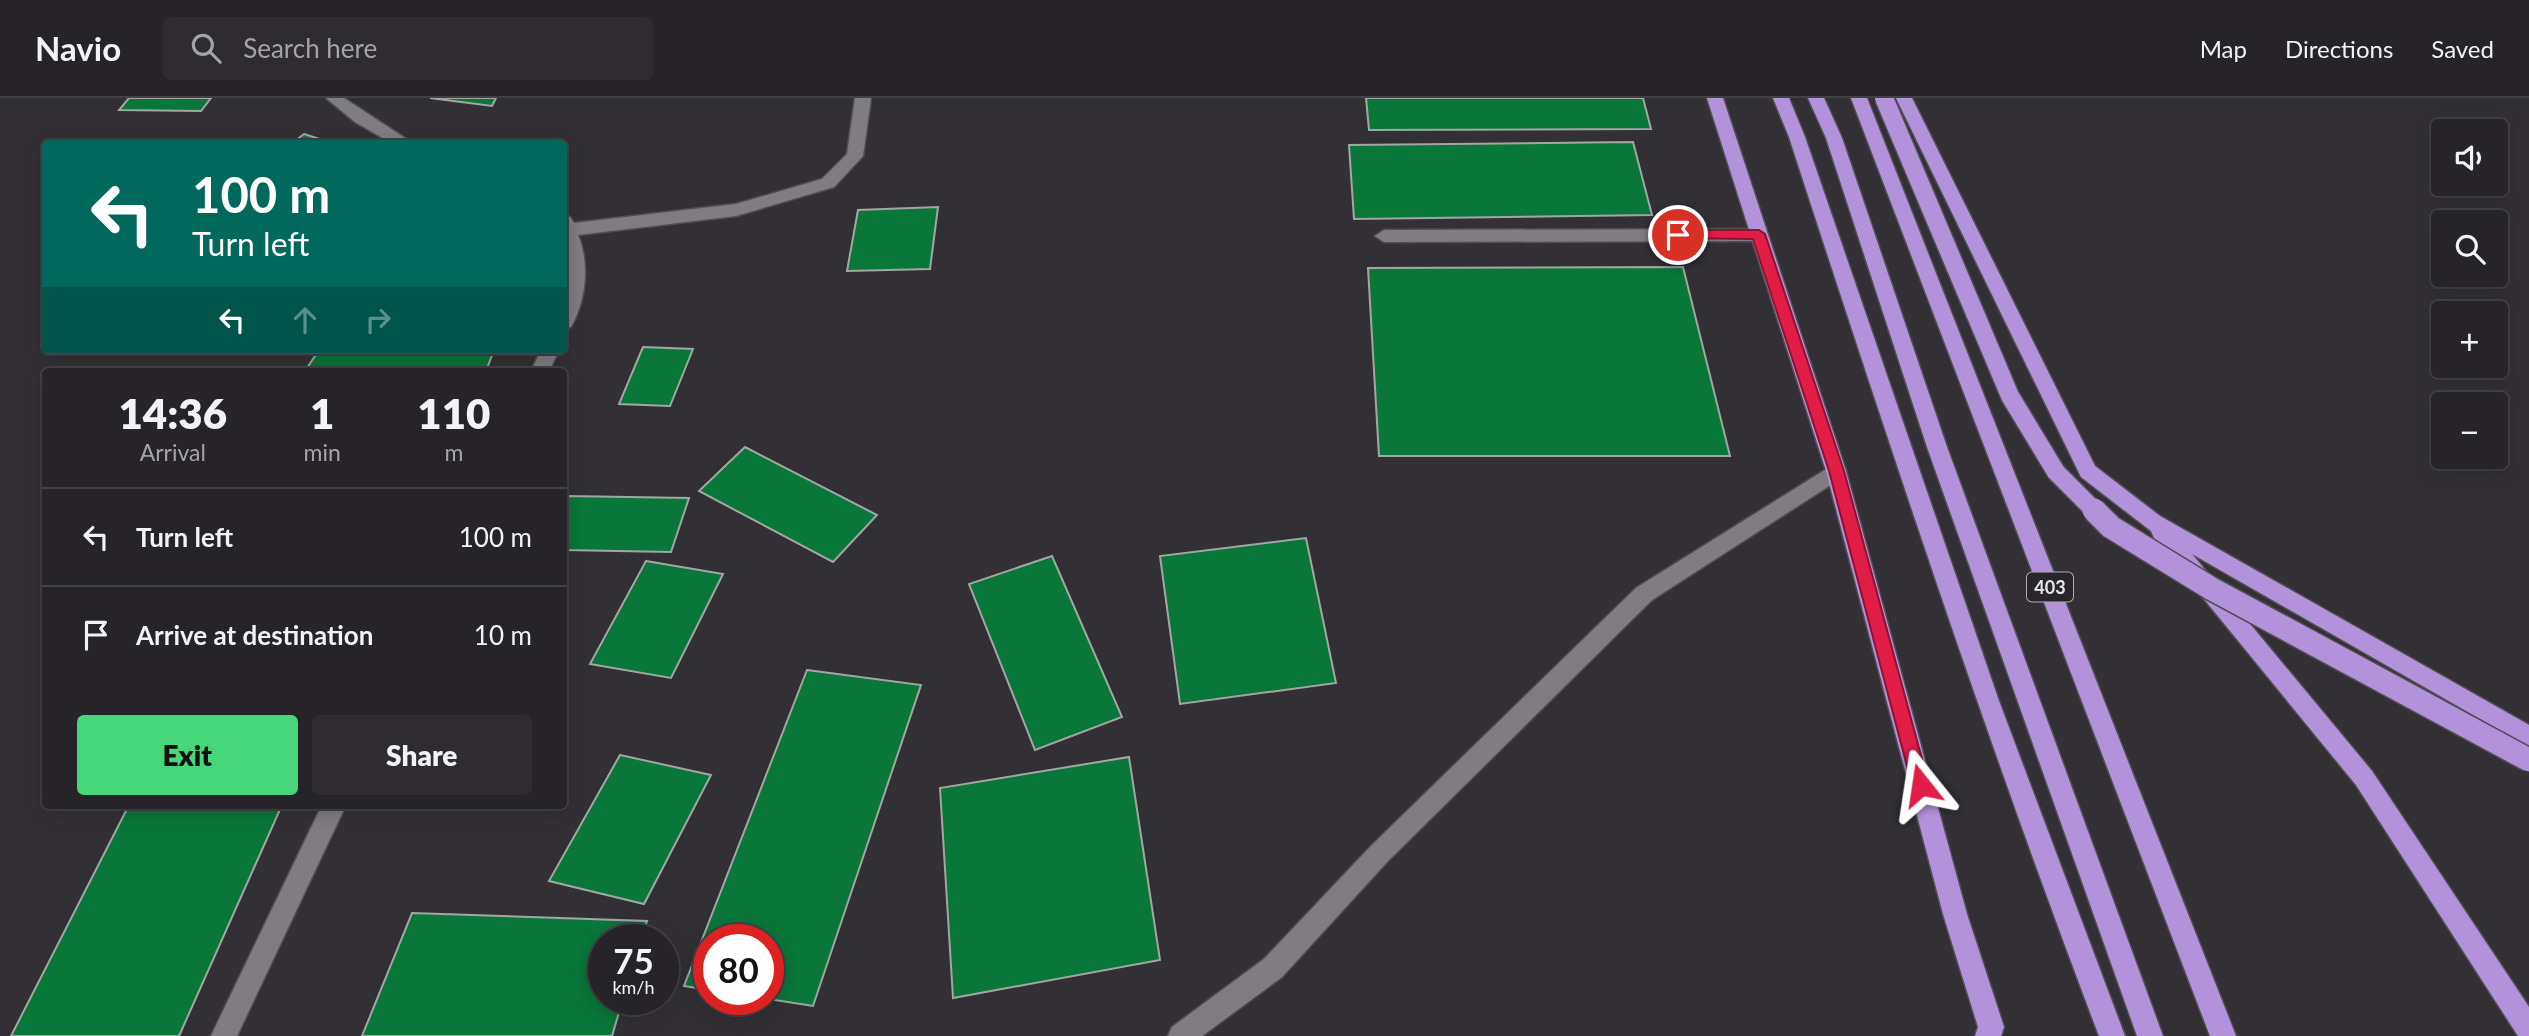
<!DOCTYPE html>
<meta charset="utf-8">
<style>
:root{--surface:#262428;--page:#2e2c30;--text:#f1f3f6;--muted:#a4a4a8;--line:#424145;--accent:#45d77a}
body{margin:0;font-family:Lato,sans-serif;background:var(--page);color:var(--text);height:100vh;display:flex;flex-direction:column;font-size:26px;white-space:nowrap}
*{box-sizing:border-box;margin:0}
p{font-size:23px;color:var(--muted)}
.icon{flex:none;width:38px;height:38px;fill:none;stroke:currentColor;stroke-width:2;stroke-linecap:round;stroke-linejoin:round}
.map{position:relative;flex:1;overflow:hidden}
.panel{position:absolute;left:42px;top:270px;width:525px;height:441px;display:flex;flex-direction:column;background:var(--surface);border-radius:7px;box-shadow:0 4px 18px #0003,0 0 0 2px var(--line)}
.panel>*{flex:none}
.hud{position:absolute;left:42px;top:42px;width:525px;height:214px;border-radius:7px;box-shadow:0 4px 18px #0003,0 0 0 2px var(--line);background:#00695c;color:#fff;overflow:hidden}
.controls{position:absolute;left:2431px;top:21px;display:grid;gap:14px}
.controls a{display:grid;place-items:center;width:77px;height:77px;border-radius:7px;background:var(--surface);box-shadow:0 4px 18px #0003,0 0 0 2px var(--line);font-size:35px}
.speed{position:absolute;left:588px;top:826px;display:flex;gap:14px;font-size:35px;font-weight:700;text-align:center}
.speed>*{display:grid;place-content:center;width:91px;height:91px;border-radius:50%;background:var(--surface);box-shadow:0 4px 18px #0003,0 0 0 2px var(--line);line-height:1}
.speed small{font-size:18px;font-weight:400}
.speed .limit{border:10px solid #d22;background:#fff;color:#111}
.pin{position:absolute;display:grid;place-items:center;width:60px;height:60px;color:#fff;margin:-30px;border:4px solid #fff;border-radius:50%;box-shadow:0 2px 7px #0007}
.me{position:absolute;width:77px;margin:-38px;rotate:345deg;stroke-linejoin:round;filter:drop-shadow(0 0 5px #0008)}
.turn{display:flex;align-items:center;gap:24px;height:147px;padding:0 35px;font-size:32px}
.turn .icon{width:91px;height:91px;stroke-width:2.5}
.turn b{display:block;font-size:49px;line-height:60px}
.lanes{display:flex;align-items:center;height:66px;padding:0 35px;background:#0003;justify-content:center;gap:35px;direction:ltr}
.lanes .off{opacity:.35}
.eta{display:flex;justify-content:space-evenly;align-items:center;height:119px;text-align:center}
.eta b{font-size:42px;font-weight:800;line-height:49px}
.cta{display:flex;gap:14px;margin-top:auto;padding:14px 35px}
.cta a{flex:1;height:80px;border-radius:7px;background:var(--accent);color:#111;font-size:28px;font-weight:800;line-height:80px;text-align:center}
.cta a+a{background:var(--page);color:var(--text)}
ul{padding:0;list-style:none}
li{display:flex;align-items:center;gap:21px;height:98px;padding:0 35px;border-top:2px solid var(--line)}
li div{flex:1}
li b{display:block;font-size:26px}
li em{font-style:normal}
header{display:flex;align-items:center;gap:42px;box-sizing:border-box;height:98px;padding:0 35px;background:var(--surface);border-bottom:2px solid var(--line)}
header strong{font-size:33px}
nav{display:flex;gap:38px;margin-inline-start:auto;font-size:24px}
.search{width:490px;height:63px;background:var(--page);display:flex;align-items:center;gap:18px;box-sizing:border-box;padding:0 24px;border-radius:7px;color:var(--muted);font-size:26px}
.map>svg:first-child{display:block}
.building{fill:#09763a;stroke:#a2a7a3;stroke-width:2}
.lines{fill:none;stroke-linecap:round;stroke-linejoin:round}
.minor-casing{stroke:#504e53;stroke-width:3}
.highway-casing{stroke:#504e53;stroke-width:3}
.minor{fill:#7f7d82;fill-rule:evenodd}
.highway{fill:#b292da;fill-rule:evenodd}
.highway-bridge-far1-casing{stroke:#504e53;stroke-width:21;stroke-linecap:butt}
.highway-bridge-casing{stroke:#504e53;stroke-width:26;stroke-linecap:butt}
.highway-bridge-far1{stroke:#b292da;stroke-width:18}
.highway-bridge{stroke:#b292da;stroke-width:23}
.route{fill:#e11d48;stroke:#92132f;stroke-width:2}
.labels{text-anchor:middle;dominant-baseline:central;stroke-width:5;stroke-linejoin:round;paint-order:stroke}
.shield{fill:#28262b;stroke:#afaeb1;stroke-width:2}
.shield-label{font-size:18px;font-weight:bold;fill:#e9e8eb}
</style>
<header>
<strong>Navio</strong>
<div class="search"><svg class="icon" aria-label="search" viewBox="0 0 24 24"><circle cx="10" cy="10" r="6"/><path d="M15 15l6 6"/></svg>Search here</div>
<nav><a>Map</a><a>Directions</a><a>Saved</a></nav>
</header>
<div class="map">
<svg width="2529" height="938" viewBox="0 0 2529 938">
<rect width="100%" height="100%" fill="#323035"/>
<!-- building -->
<path class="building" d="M129 0H211L201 13 119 12Z
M430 0H496L492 8Z
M1366 0H1643L1651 31 1369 32Z
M304 36 335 46H291Z
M1633 44 1652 117 1354 121 1349 47Z
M938 109 930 171 847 173 858 112Z
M1683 169 1730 358H1379L1368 170Z
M643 249 693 251 670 308 619 306Z
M319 252H494L486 273H305Z
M745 349 877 417 833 464 699 393Z
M567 398 689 400 671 454 564 452V407Z
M1306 440 1336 585 1180 606 1160 458Z
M1052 458 1122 619 1035 652 969 486Z
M646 463 723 476 671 580 590 566Z
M807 572 921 587 813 908 768 901V842H709V892L684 888Z
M620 657 711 677 644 806 549 783Z
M1129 659 1160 862 953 900 940 690Z
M129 707H282L179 938H11Z
M412 815 647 823 641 842H604V901H623L612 938H362Z"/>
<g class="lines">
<!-- minor casing -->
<g class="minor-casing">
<path id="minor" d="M326 0H344L414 46H393L355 24Z
M855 0H871L863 58 834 89 736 118 578 137C590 166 586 202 571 229L564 230 566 200 564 117 570 119 574 125 736 106 822 81 847 56Z
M1759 131 1768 137 1759 143 1384 144 1375 138 1384 132Z
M541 252H559L549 273H531Z
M1836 365 1843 367 1846 373 1843 379 1652 502 1387 764 1282 879 1202 938H1168L1172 929 1264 861 1371 748 1636 490Z
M322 707H346L237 938H211Z"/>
</g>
<!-- highway casing -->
<g class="highway-casing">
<path id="highway" d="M1707 0H1723L1846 373 1967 816 2004 929 2001 938H1975L1978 929 1943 816 1826 373Z
M1773 0H1789L1805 39 1999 603 2125 938H2099C1986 641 1887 340 1789 39Z
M1808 0H1824L1842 40 1947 349 2163 938H2137L1927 349 1826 40Z
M1851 0H1867L2236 938H2210Z
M1896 0H1912L2095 368 2160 418 2529 627V649L2192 456 2372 673 2529 909V938H2518L2356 687 2154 440 2151 433 2081 379Z"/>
</g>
<!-- minor -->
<use href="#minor" class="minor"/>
<!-- highway -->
<use href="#highway" class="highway"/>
<!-- highway-bridge-far1 casing -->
<g class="highway-bridge-far1-casing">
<path id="highway-bridge-far1" d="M1884 0 2010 298 2056 374 2096 414"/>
</g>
<!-- highway-bridge casing -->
<g class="highway-bridge-casing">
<path id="highway-bridge" d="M2094 412 2111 429 2212 491 2529 662"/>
</g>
<!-- highway-bridge-far1 -->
<use href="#highway-bridge-far1" class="highway-bridge-far1"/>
<!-- highway-bridge -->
<use href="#highway-bridge" class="highway-bridge"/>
</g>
<!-- route -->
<path class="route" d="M1678 132H1759L1765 136 1844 373 1929 687 1927 693 1921 695 1914 693 1912 687 1829 373 1753 141 1674 140V134Z"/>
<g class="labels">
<!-- shield labels -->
<rect class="shield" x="2027" y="474.5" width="46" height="29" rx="5"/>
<g class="shield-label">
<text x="2050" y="489">403</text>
</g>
</g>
</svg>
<div class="controls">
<a><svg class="icon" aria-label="sound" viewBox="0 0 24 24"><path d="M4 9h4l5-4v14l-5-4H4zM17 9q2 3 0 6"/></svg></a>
<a><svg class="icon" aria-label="search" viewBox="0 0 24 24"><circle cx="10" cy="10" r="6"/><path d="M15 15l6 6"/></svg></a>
<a>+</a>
<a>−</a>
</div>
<div class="speed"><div>75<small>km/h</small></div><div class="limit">80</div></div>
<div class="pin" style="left:1678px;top:137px;background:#d93025"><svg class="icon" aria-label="arrive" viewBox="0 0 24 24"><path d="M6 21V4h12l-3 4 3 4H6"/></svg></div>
<svg class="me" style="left:1921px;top:687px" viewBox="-20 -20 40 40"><path d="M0-17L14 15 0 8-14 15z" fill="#e11d48" stroke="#fff" stroke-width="4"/></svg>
<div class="hud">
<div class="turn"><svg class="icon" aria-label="left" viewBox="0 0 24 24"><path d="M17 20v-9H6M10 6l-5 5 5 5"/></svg><div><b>100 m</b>Turn left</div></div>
<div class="lanes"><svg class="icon" aria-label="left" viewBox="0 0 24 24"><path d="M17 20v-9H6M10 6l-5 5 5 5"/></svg><svg class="icon off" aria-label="ahead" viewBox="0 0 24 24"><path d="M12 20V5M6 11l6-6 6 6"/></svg><svg class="icon off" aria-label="right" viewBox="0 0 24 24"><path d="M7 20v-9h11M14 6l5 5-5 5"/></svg></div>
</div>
<section class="panel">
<div class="eta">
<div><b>14:36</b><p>Arrival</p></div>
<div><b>1</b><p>min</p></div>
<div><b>110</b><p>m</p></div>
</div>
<ul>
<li><svg class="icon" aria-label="left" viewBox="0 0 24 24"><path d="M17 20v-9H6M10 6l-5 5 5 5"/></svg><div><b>Turn left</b></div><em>100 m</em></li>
<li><svg class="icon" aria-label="arrive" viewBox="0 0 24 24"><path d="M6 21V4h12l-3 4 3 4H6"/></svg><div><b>Arrive at destination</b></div><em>10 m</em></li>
</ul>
<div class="cta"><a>Exit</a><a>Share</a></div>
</section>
</div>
